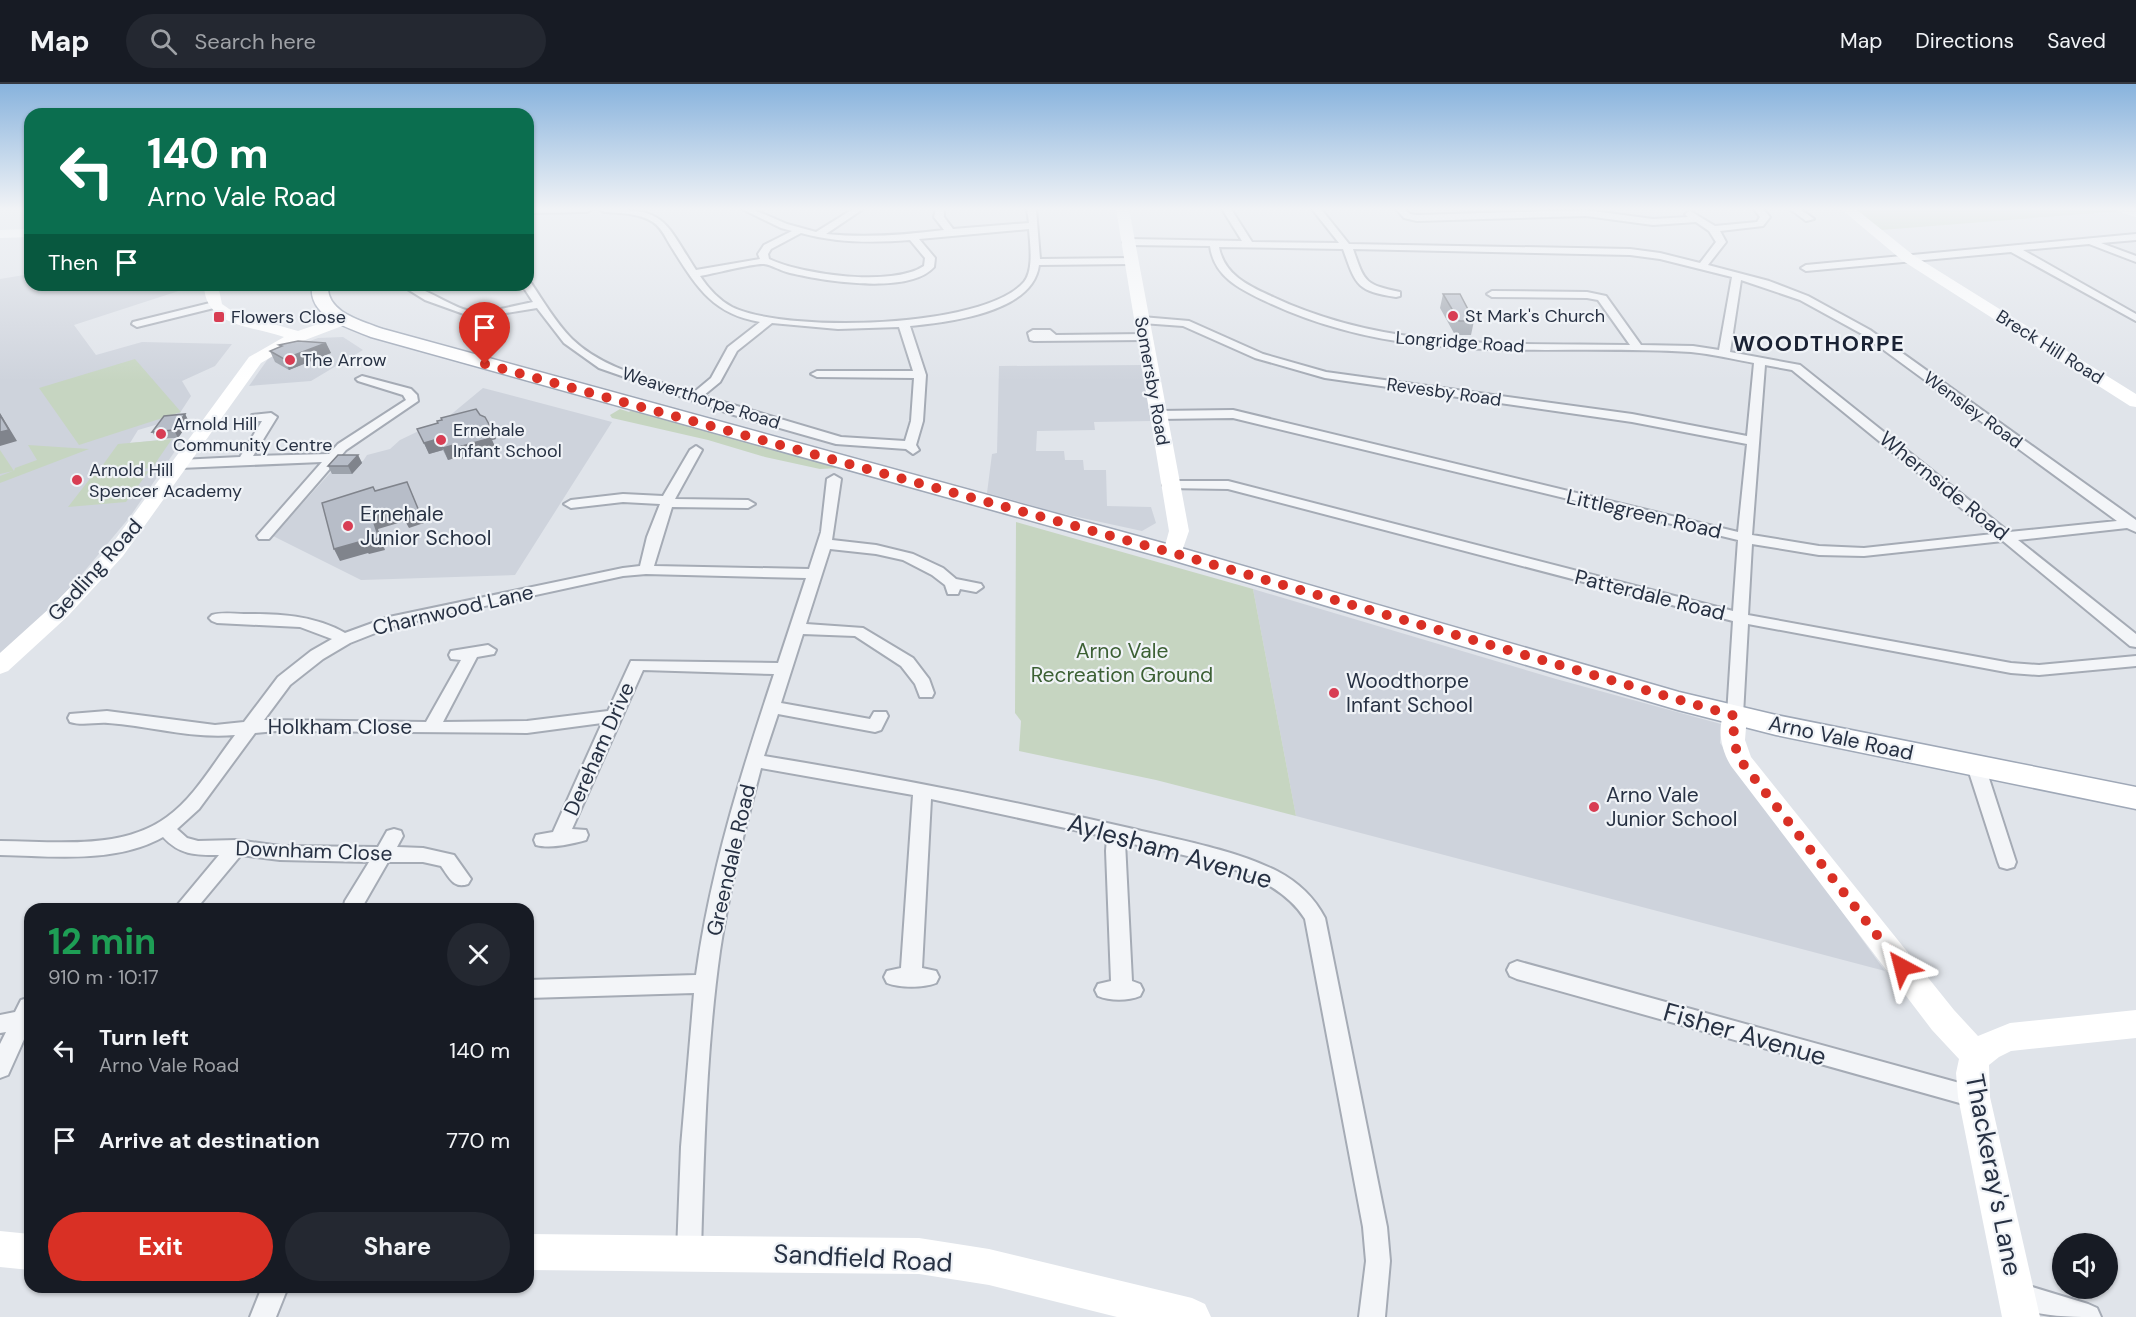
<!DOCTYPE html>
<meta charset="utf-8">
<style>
:root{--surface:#171b24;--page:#242831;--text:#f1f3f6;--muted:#9ea1a6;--line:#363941;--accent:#d93025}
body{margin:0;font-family:"DM Sans",sans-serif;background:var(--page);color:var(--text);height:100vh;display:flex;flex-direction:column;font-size:22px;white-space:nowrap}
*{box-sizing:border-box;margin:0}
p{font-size:20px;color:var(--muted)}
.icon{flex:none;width:33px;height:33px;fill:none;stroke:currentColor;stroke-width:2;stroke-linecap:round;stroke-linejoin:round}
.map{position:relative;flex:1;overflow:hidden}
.drawer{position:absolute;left:24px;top:819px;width:510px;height:390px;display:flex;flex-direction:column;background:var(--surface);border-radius:18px;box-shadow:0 2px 4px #0004}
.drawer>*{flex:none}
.guide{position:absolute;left:24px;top:24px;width:510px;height:183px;border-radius:18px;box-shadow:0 2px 4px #0004;background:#0b6e4f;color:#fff;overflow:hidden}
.buttons{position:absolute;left:2052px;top:1149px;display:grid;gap:12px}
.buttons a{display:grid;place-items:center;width:66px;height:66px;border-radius:50%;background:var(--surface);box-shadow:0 2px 4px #0004;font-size:30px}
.pin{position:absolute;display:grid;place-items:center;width:51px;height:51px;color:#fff;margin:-62px -26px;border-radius:50% 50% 50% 0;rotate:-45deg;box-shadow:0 0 6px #0007}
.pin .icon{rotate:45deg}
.me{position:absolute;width:66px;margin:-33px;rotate:322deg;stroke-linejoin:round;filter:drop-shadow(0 0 4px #0008)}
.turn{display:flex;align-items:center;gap:21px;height:126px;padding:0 24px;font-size:27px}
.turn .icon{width:78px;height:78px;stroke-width:2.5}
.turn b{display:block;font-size:42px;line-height:51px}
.then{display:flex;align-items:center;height:57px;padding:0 24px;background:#0003;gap:12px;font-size:22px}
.round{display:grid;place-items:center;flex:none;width:63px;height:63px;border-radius:32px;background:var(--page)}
.head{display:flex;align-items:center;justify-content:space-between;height:102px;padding:0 24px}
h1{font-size:36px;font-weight:700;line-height:45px;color:#1e9e55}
.primary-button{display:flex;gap:12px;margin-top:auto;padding:12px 24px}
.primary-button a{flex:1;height:69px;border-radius:36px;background:var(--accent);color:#fff;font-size:24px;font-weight:700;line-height:69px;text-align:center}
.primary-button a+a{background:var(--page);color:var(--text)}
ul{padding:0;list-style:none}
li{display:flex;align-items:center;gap:18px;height:90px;padding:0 24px}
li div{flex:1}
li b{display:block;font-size:22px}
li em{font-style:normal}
header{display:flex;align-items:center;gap:36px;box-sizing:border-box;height:84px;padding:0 30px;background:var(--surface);border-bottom:2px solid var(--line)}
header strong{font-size:28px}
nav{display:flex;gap:33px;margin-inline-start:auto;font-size:21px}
.search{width:420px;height:54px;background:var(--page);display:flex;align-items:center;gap:15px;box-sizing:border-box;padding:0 21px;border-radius:33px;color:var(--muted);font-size:22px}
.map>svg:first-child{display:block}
.built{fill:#ced3dc}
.green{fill:#c6d5c1}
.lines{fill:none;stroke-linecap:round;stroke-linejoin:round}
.street-casing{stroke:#a5abb5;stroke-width:4}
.primary-casing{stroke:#9fa8b7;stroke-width:3}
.street{fill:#f3f5f8;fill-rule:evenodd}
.secondary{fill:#fff;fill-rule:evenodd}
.primary{fill:#fff;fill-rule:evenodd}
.wall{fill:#9da3ac}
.shaded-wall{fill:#80848c}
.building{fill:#b7bdc8;stroke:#80848c;stroke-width:1.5}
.route{stroke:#d93025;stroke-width:10;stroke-dasharray:0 18}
.poi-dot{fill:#d83d53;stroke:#f0f3f7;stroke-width:2}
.labels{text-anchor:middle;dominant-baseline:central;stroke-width:4.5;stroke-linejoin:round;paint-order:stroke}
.far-poi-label{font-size:18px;fill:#273143;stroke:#f0f3f7;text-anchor:start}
.far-street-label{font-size:18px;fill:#273143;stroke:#f0f3f7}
.street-label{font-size:21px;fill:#273143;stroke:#f0f3f7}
.poi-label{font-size:21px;fill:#273143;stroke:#f0f3f7;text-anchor:start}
.park-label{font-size:21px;fill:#3c6034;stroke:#f0f3f7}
.far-district-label{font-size:22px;font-weight:bold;letter-spacing:1.5px;fill:#1a2234;stroke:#f0f3f7}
.near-street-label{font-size:26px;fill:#273143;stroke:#f0f3f7}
</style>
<header>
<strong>Map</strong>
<div class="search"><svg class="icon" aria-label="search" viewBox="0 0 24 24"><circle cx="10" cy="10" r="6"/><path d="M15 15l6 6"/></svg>Search here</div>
<nav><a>Map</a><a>Directions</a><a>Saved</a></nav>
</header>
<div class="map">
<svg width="2136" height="1233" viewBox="0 0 2136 1233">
<rect width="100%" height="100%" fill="#e0e4ea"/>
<!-- built -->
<path class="built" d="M30 190V201H197L74 241 96 271 142 258 232 260 215 282 182 297 191 312 176 335 138 346 130 359 184 354 129 434 72 502 22 552 0 569V195Z
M343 253 363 266 311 297 249 302 270 272 318 254Z
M1141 281 1151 337 1094 338 1095 346 1037 347 1036 367H1064L1065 376H1083L1084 386H1106L1107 422 1151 423 1156 439 1142 447 1059 429 987 409 992 370 997 369 999 282Z
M483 304 612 338 515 491 361 496 273 452 340 378 363 377 367 371 390 365 400 356 448 333Z
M1253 505 1556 595 1721 640 1720 659 1885 887 1296 732Z"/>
<!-- green -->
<path class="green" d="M1855 125H2116L2122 127 1881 146Z
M135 275 181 328 79 361 39 304Z
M620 325 629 328 633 325 839 384 820 385 765 373 708 356 612 334 610 331Z
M172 355 152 384 97 389 118 360Z
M28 361 89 365 0 399V392L13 387 0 390V366L14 387 15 384 37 376Z
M149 387 126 418 68 423 92 392Z
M1016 438 1253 505 1296 732 1156 696 1019 667 1021 637 1015 629Z"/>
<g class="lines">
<!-- street casing -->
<g class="street-casing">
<path id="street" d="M528 125H592L587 128 528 129Z
M600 125C667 125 663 135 696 186L760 175 758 170 764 161 792 147 781 144 742 125H752L787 140 816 148 853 125H863L826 150C866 154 905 151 944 146L934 133 936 125H944V133L953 145 1029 139 1027 125H1036L1040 175 1131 174 1136 177 1131 180 1039 181C1033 229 948 238 910 242L926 291 923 337 916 361 919 366 913 370 906 365 836 360 734 331 599 284 564 259 537 224 475 234 425 216 401 201C426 201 452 226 476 228 492 228 517 221 533 218L522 201 531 199C544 218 555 238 572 255 604 286 652 295 693 309L711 294 728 263 760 238C712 230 696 202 672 164 666 155 663 145 653 138 639 129 621 129 604 128ZM1029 145C1030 160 1034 186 1024 198 983 245 785 249 732 223 719 216 708 204 700 192 712 190 754 179 764 180 772 181 781 187 790 189 824 197 909 211 934 183L935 174 919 155ZM801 149C836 159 873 159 910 156L925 174 924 182C893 203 802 191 769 175L768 170 771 165ZM772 239 838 245 899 243 913 287H817L811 290 817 293 914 294 911 337 905 357 841 353 703 312 720 298 737 267Z
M1222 125H1231L1252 158 1339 159 1312 125H1321L1349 160 1630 165 1660 169 1700 179 1716 158 1709 147 1696 138 1653 141 1586 132 1417 137 1404 134 1396 125H1405L1410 130 1417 131 1586 126 1653 135 1688 133 1685 130 1690 127 1715 142 1757 138 1760 133 1754 125H1763L1770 133 1763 142 1720 147 1726 158 1708 181 1769 197 1808 212 1870 246 2136 436V448L2127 444 2018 456 2136 550V563L2130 562 2003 457 1864 472 1819 471 1752 460 1748 531 2011 579 2039 581 2136 572V582L2039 591 2011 589 1748 540 1743 631 1741 635H1729L1727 631 1733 537 1228 405 1165 404 1163 401 1165 398 1170 397H1228L1733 527 1738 456 1233 334 1158 335 1152 331 1158 327 1233 326 1738 448 1747 360 1632 338 1325 294 1255 274 1183 242 1142 239 1137 236 1142 233 1189 237 1263 270 1326 288 1632 330 1747 352 1754 279C1733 275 1712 270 1691 268 1540 259 1408 285 1265 217 1240 205 1214 193 1210 162L1128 161 1123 158 1128 155 1242 157ZM1219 163 1343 165C1356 201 1356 207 1396 213L1400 212V208C1364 200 1365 199 1353 165L1630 171 1660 175 1732 193 1719 266 1693 262 1641 261 1606 212 1587 208 1492 207 1487 210 1492 213 1587 214 1598 216 1630 261C1506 259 1388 267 1273 213 1249 202 1224 191 1219 163ZM1741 196 1800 216 1862 250 2117 437 2009 448 1800 281 1730 268ZM1765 281 1792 286 1993 450 1864 464 1819 462 1752 451Z
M1790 125H1800L1814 135 1806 137Z
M2136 150V156L2101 159 2136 172V178L2089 160 2023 166 2136 230V237L2011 168 1806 187 1801 184 1806 181Z
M214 218 219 221 218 223 137 243 132 240 133 238Z
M1033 246H1050L1056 251 1145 250 1150 253 1145 256 1034 257 1030 256 1028 249Z
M362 292 411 305 417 311 418 317 346 366 269 455H259L257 452 322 378 180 384 174 380 180 376 240 373 262 337H252V331L271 329 277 333 253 372 329 370 338 360 406 316 403 311 358 297 356 295Z
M696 362 702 366 675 415 748 416 755 420 748 424 672 423 654 482 809 485 821 448 827 395 834 391 841 395 832 456 876 461 913 470 943 484 956 495 981 500 983 503 976 508 960 505 958 510H948L945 501 932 491 903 476 876 470 830 465 806 540 863 544 913 574 929 595 934 609 932 613H920L915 600 901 582 855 552 803 550 781 619 870 635 874 628H886L888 632 881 646 875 648 778 630 764 672C887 692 1008 716 1129 744 1179 756 1232 765 1277 787 1298 798 1314 813 1325 834L1387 1143 1390 1177 1385 1233H1359L1366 1177 1363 1143 1305 835C1272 782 1181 772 1125 758L1132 897 1140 900 1143 906 1140 912C1128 917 1110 917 1098 912L1095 906 1098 900 1111 897 1106 767 1107 753 931 715 922 884 936 887 939 893 936 899C923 904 900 904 887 899L884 893 887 887 901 884 913 711 761 684C745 745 729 805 720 867 706 967 704 1068 701 1168L698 1177 689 1180 680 1177 677 1168 681 1063 694 909 528 914V896L696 891C710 788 741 689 774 590L643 586 572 745 586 746 588 751 586 756C572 760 550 765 536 761L534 756 536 751 553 748 602 639 527 649 276 647 255 649 199 725 177 745 187 754 198 757 237 756 280 762 378 763 387 747 394 745 401 747 403 752 397 763 423 764 454 771 471 795 468 800C453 805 449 793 441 782L423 778H388L361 825H343L345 817 369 778 280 776 241 771 196 825H174L219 771C194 771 180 771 163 753 115 780 52 772 0 771V757C54 757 121 767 167 733 195 713 214 678 235 651 192 655 150 642 108 639 95 638 82 642 70 638L68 634 70 630 107 627 215 641 244 638 278 593 311 567 332 555 300 543 217 539 212 537 209 534 212 531C222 528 234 530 244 530 279 530 314 531 345 549L389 533 623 484 640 482 647 453 660 420 623 418 571 424 564 420 571 416 623 410 663 412 690 366ZM646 490 806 494 778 579 631 577 608 627 527 637 443 638 477 573 494 570 496 566 488 561 451 567 449 571 451 575 461 576 426 638 264 636 290 601 323 575 350 559 393 542 623 492Z
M1976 676 1982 678 1985 682 2016 778 2014 783 2007 785 2000 783 1998 778 1967 682 1970 678Z
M1517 877 1974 1003 1982 1006 1985 1013 1982 1020 1974 1023 1517 895 1510 892 1507 886 1510 880Z
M28 914H30V942L8 991 0 994V960L6 948 0 949V931L15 928 21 916Z
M2016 1198 2088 1220 2097 1224 2101 1233C2065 1233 2041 1233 2007 1220L2003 1211 2007 1202Z
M262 1203H288L276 1233H250Z"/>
</g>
<!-- primary casing -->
<g class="primary-casing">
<path id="primary" d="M312 201H328C326 229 363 237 383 245L1181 464 1679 608 1776 631 2136 703V725L1776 651 1678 626 1165 474 371 253C347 243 308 233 312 201Z"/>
</g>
<!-- street -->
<use href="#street" class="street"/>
<!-- secondary -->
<path class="secondary" d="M1116 125H1129L1189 447 1180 473 1173 475 1166 473 1163 469 1169 447Z
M1841 125H1856L1913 171 2136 310V323L2130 322 1903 177Z
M2117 125H2136V133L2119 128Z
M30 145V153L0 154V146Z
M204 201H218L222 220 235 229 298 247 344 231 352 236 350 239 292 261 261 279 123 472 68 532 8 587 0 590V569L52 522 109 464 249 273 284 253C253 242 205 243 204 201Z
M1735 623 1744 625 1747 631 1745 656 1751 673 1954 926 1978 952 2010 939 2136 926V954L2011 967 1999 973 1989 981 1990 1013 2040 1233H2002L1958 1013 1956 989 1959 975 1932 946 1731 682C1721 666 1716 642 1726 625Z
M0 1147 30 1150V1186L0 1183Z
M528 1150 919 1154 989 1165 1192 1214 1205 1220 1211 1233H1117L989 1201 919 1190 528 1186Z"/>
<!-- primary -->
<use href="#primary" class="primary"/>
</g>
<!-- wall -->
<path class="wall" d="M1443 210 1474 237 1471 251H1455L1440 224Z
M326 259 331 269 289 286 275 278 270 267 280 263 279 261Z
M185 330 189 338 178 354 157 355 152 348Z
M480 331 491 344 496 355 492 356 496 365 460 375 458 373 448 376 443 366 429 370 417 345Z
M358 371 362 379 352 390H332L328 382Z"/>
<!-- shaded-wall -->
<path class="shaded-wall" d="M326 259 331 269 289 286 284 275Z
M0 329 17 357 0 362Z
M185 330 189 338 178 354 174 346Z
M491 344 496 355 492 356 496 365 460 375 455 364 486 345Z
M438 355 443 366 429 370 424 359Z
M454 361 458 373 448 376 443 364Z
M358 371 362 379 352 390 348 382Z
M407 398 424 439 409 444 405 437 378 445 385 466 369 470 368 469 340 477 334 465 362 457 372 433Z"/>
<!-- building -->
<path class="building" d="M1443 210H1460L1474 237H1459Z
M298 257 326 259 284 275 270 267 282 262 279 261Z
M476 325 480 331 485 333 491 344 486 345 491 354 455 364 454 361 443 364 438 355 424 359 417 345 438 339 437 337 442 336 441 334Z
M185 330 174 346 152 348 164 332Z
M0 331 9 346 0 348Z
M338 371H358L348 382H328Z
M407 398 419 427 403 432 400 425 372 433 379 454 363 458 362 457 334 465 322 419 373 403 375 407Z"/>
<!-- sky -->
<linearGradient id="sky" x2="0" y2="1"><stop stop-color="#88b3dd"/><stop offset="0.42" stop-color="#f1f3f6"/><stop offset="1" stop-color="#f1f3f6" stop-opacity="0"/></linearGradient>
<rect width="2136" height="297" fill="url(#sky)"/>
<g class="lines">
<!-- route -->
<path class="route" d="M485 280 1173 469 1735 632 1733 656 1740 676 1902 883"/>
</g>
<!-- markers -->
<g class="poi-dot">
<circle cx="1453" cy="232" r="6"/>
<rect x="213" y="227" width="12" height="12" rx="3"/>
<circle cx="290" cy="276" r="6"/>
<circle cx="161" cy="350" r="6"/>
<circle cx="441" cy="356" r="6"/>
<circle cx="77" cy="396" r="6"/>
<circle cx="348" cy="442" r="6"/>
<circle cx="1334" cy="609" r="6"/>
<circle cx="1594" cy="723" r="6"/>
</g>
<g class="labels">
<!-- far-poi labels -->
<g class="far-poi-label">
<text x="1465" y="232">St Mark's Church</text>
<text x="231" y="233">Flowers Close</text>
<text x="302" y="276">The Arrow</text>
<text x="173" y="340">Arnold Hill<tspan x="173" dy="21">Community Centre</tspan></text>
<text x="453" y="346">Ernehale<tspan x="453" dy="21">Infant School</tspan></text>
<text x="89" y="386">Arnold Hill<tspan x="89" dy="21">Spencer Academy</tspan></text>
</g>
<!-- far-street labels -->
<g class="far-street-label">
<text transform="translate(1460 258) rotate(4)">Longridge Road</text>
<text transform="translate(2050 263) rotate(32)">Breck Hill Road</text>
<text transform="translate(1152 297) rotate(80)">Somersby Road</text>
<text transform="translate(1444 308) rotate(8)">Revesby Road</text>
<text transform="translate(701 314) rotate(18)">Weaverthorpe Road</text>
<text transform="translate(1973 326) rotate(36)">Wensley Road</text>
</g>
<!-- street labels -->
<g class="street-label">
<text transform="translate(1944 402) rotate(39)">Whernside Road</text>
<text transform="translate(1644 430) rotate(13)">Littlegreen Road</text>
<text transform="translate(95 486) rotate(-48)">Gedling Road</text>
<text transform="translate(1650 511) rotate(14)">Patterdale Road</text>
<text transform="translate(453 526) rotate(-13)">Charnwood Lane</text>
<text x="340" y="643">Holkham Close</text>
<text transform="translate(1841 654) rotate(12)">Arno Vale Road</text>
<text transform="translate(599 665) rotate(-66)">Dereham Drive</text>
<text transform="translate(314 767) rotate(2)">Downham Close</text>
<text transform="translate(731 776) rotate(-77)">Greendale Road</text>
</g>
<!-- poi labels -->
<g class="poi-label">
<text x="360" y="430">Ernehale<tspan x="360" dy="24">Junior School</tspan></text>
<text x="1346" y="597">Woodthorpe<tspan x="1346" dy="24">Infant School</tspan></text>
<text x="1606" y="711">Arno Vale<tspan x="1606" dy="24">Junior School</tspan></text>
</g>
<!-- park labels -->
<g class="park-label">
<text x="1122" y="567">Arno Vale<tspan x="1122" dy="24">Recreation Ground</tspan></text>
</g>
<!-- far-district labels -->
<g class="far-district-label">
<text x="1819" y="259">WOODTHORPE</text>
</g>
<!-- near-street labels -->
<g class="near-street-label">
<text transform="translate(1170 767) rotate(16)">Aylesham Avenue</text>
<text transform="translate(1745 950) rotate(16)">Fisher Avenue</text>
<text transform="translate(1994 1091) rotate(79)">Thackeray's Lane</text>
<text transform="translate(863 1174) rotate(3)">Sandfield Road</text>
</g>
</g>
</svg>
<div class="buttons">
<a><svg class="icon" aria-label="sound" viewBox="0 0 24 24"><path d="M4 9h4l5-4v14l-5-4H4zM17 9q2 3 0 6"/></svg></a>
</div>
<div class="pin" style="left:485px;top:280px;background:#d93025"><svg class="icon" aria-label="arrive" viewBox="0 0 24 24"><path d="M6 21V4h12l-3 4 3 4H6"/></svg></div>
<svg class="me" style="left:1902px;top:883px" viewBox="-20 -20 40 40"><path d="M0-17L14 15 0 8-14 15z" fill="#d93025" stroke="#fff" stroke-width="4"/></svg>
<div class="guide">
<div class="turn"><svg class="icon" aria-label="left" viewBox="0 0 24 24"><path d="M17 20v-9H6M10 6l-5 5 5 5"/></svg><div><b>140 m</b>Arno Vale Road</div></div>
<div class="then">Then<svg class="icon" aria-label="arrive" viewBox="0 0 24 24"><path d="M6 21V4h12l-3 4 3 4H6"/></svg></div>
</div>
<section class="drawer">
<div class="head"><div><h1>12 min</h1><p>910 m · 10:17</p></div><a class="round"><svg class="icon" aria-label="close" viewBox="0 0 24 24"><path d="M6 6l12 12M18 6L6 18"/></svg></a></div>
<ul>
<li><svg class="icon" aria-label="left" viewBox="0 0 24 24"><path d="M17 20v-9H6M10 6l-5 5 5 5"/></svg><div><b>Turn left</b><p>Arno Vale Road</p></div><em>140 m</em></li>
<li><svg class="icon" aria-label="arrive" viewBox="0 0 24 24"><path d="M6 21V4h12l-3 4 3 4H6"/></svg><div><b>Arrive at destination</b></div><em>770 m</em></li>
</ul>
<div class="primary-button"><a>Exit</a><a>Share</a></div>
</section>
</div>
